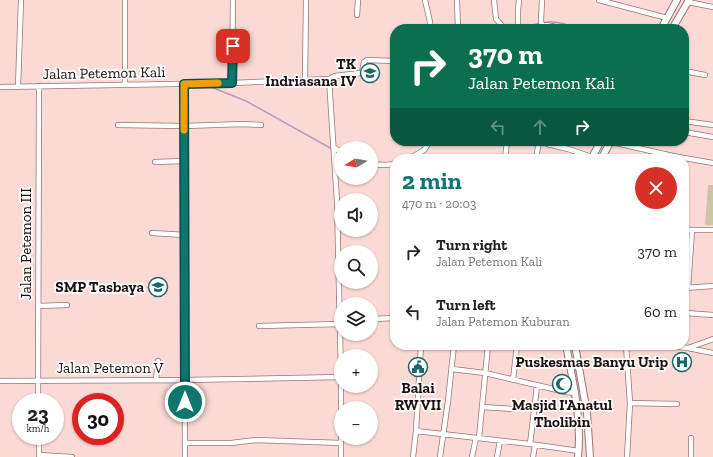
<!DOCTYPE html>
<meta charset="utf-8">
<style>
:root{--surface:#fff;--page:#f2f2f2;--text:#222;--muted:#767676;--accent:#0f766e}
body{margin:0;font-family:"Zilla Slab",serif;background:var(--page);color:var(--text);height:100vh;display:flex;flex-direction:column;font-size:15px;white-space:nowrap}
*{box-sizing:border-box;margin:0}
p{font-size:13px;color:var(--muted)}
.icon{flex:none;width:22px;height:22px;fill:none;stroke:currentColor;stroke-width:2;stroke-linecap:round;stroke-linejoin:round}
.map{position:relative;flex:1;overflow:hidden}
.details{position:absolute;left:390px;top:154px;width:299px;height:196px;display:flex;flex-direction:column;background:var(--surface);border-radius:16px;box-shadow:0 1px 3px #0004}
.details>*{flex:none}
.guide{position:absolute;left:390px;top:24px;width:299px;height:122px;border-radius:16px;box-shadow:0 1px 3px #0004;background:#0b6e4f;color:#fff;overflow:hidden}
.needle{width:26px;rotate:259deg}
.buttons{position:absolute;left:334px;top:141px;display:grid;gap:8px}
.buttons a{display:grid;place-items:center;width:44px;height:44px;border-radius:50%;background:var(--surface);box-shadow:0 1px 3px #0004;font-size:20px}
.speed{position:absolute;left:12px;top:393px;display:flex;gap:8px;font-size:20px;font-weight:700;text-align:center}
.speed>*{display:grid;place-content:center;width:52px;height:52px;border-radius:50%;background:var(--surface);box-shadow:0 1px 3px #0004;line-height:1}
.speed small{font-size:10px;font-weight:400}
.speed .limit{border:6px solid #d22;background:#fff;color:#111}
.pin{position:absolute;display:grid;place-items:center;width:34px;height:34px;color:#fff;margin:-17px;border-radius:8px;box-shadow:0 2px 6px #0006}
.me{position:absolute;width:44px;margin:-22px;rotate:0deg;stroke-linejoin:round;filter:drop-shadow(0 0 3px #0008)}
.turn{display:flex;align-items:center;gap:14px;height:84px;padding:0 12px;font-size:18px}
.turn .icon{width:52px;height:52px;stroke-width:2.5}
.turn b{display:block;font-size:28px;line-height:34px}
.lanes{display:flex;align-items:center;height:38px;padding:0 12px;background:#0003;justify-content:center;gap:20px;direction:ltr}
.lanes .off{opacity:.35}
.round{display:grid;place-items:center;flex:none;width:42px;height:42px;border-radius:21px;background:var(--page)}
.overview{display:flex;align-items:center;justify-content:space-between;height:68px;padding:0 12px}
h1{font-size:24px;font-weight:700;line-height:30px;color:var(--accent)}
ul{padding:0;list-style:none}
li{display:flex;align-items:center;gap:12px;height:60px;padding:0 12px}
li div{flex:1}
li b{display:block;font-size:15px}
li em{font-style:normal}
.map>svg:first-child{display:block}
.green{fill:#cdc4a5}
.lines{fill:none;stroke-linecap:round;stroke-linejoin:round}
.stream{stroke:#b59ebd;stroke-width:1.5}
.street-casing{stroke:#9a7471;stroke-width:6}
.secondary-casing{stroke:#9a7471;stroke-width:8}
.street{stroke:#fff;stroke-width:4.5}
.secondary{stroke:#fff;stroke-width:6}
.route-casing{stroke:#0a4d48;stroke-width:10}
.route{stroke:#0f766e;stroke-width:7}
.slow{stroke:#f59e0b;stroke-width:7}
.labels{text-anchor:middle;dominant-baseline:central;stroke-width:3.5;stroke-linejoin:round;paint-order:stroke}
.poi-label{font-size:15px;font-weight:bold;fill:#1e100e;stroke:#fff;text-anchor:end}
.street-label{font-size:15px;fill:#1e100e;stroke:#fff}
</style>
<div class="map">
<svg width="713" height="457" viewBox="0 0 713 457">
<rect width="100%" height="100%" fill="#fbd9d5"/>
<!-- green -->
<path class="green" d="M708 185H713V225H705Z"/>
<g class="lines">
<!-- stream -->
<path class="stream" d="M520 29C545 20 554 19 579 29
M206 85 246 101 332 149
M160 86H180
M112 87H120
M0 89H8
M424 152 433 141"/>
<!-- street casing -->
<g class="street-casing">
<path id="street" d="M425 0C427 10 430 19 431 29
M457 0 458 29
M494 0 496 19 505 29
M599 0 667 18
M688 2 713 7
M357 15 358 0
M518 29V10L519 0
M530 29 547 25 564 29
M542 29 541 20 542 0
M684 71 705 75
M329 79 337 201 341 377V457
M329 79 335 76 360 73 362 72 364 62 367 60 395 61
M305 80 306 0
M232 83 233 0
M125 84V0
M184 84 185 457
M0 87 232 83 329 79
M18 87 21 0
M684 121 713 125
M118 125 184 126 244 124 261 125
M684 132 713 137
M616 141V143L673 156 713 163
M547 144 568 149 592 157
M333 147 341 152
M409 159 424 150 430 141
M505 159 507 141
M536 159 539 141
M155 162 184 161
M371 164 384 165 395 164
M684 230H713
M152 233 185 235
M684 288 713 286
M688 288 692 230
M38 306 67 305
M686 313 713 315
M371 319 395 318
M259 326 340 324
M626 345 630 403 627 457
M660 345 688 348 713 353
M688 348 713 339
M452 369 485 373 566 392 576 393
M156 380 158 361
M513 380 517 345
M0 381 185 380 341 377
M38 402 39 86
M630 403 677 404
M482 407 512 409
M416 431 530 444 579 451
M39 436V456
M479 438 488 345
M185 443H231L256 440 341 443
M530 444 537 386
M39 455 72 457
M413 457 416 431 421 345
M440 457 448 401 454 345
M472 457 476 438
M497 457 500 441
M533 457 535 445
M691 457V438"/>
</g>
<!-- secondary casing -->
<g class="secondary-casing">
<path id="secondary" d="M661 29 677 0
M672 29 689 0
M591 159 601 141
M601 159 611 141
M566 345C573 382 582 419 578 457
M575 345 587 413 590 457"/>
</g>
<!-- street -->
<use href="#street" class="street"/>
<!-- secondary -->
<use href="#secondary" class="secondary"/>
</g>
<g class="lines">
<!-- route casing -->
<g class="route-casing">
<path id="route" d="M185 402 184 84 232 83 233 46"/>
</g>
<!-- route -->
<use href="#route" class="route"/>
<!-- slow -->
<path class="slow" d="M184 130V84L218 83"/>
</g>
<!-- icons -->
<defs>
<g id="school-ring" transform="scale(1)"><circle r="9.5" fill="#fff" stroke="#196766" stroke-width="1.5"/><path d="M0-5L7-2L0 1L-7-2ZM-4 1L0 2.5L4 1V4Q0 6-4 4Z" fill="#196766"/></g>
<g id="hospital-ring" transform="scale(1)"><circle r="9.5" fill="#fff" stroke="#196766" stroke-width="1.5"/><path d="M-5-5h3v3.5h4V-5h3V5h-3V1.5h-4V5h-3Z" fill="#196766"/></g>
<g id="civic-ring" transform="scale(1)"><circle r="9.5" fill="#fff" stroke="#196766" stroke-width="1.5"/><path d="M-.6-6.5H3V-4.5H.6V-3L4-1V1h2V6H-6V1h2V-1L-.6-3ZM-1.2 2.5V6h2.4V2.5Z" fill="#196766"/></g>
<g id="mosque-ring" transform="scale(1)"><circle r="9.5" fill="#fff" stroke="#196766" stroke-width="1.5"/><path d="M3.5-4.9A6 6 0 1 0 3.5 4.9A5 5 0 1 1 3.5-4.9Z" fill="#196766"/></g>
</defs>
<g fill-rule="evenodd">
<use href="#school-ring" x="370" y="73"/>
<use href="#school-ring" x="158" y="287"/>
<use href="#hospital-ring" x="682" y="362"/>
<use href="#civic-ring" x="418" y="367"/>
<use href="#mosque-ring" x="562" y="384"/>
</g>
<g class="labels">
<!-- poi labels -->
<g class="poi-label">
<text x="356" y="64">TK<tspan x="356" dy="17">Indriasana IV</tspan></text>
<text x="144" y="287">SMP Tasbaya</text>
<text x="668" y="362">Puskesmas Banyu Urip</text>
<text x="418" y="388" text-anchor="middle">Balai<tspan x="418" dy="17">RW VII</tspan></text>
<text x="562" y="405" text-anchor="middle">Masjid I'Anatul<tspan x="562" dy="17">Tholibin</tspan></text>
</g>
<!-- street labels -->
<g class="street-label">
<text transform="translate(104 73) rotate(-1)">Jalan Petemon Kali</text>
<text transform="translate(26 244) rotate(-90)">Jalan Petemon III</text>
<text x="110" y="368">Jalan Petemon V</text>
</g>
</g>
</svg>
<div class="buttons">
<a><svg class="needle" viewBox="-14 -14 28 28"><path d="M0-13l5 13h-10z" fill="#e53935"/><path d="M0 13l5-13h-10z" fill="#767676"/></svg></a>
<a><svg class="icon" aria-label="sound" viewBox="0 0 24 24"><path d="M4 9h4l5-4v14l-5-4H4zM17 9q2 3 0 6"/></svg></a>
<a><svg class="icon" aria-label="search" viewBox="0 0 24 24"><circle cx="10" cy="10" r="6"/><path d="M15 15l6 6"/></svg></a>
<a><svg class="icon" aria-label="layers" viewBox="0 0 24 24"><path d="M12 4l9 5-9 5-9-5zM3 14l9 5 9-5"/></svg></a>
<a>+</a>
<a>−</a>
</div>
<div class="speed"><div>23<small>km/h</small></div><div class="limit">30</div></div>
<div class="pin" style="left:233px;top:46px;background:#d93025"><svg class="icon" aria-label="arrive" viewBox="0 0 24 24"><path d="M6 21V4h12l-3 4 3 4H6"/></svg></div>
<svg class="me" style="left:185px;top:402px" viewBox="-20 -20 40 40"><circle r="17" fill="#0f766e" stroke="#fff" stroke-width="3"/><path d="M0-11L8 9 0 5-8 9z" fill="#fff"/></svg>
<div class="guide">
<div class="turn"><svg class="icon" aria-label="right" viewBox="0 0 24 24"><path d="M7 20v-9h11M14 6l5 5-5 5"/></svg><div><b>370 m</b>Jalan Petemon Kali</div></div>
<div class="lanes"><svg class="icon off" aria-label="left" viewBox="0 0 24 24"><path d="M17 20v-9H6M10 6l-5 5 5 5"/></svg><svg class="icon off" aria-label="ahead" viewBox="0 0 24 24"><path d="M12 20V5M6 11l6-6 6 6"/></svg><svg class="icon" aria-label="right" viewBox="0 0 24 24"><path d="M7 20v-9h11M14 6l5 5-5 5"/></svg></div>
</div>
<section class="details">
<div class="overview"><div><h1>2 min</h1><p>470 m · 20:03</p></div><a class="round" style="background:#d93025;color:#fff"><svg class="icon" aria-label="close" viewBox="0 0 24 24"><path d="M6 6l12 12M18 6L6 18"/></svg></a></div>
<ul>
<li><svg class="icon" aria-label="right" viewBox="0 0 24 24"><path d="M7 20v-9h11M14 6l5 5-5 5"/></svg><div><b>Turn right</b><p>Jalan Petemon Kali</p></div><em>370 m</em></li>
<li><svg class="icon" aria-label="left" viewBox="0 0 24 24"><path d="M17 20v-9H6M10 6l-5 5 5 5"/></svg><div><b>Turn left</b><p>Jalan Patemon Kuburan</p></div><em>60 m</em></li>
</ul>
</section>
</div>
